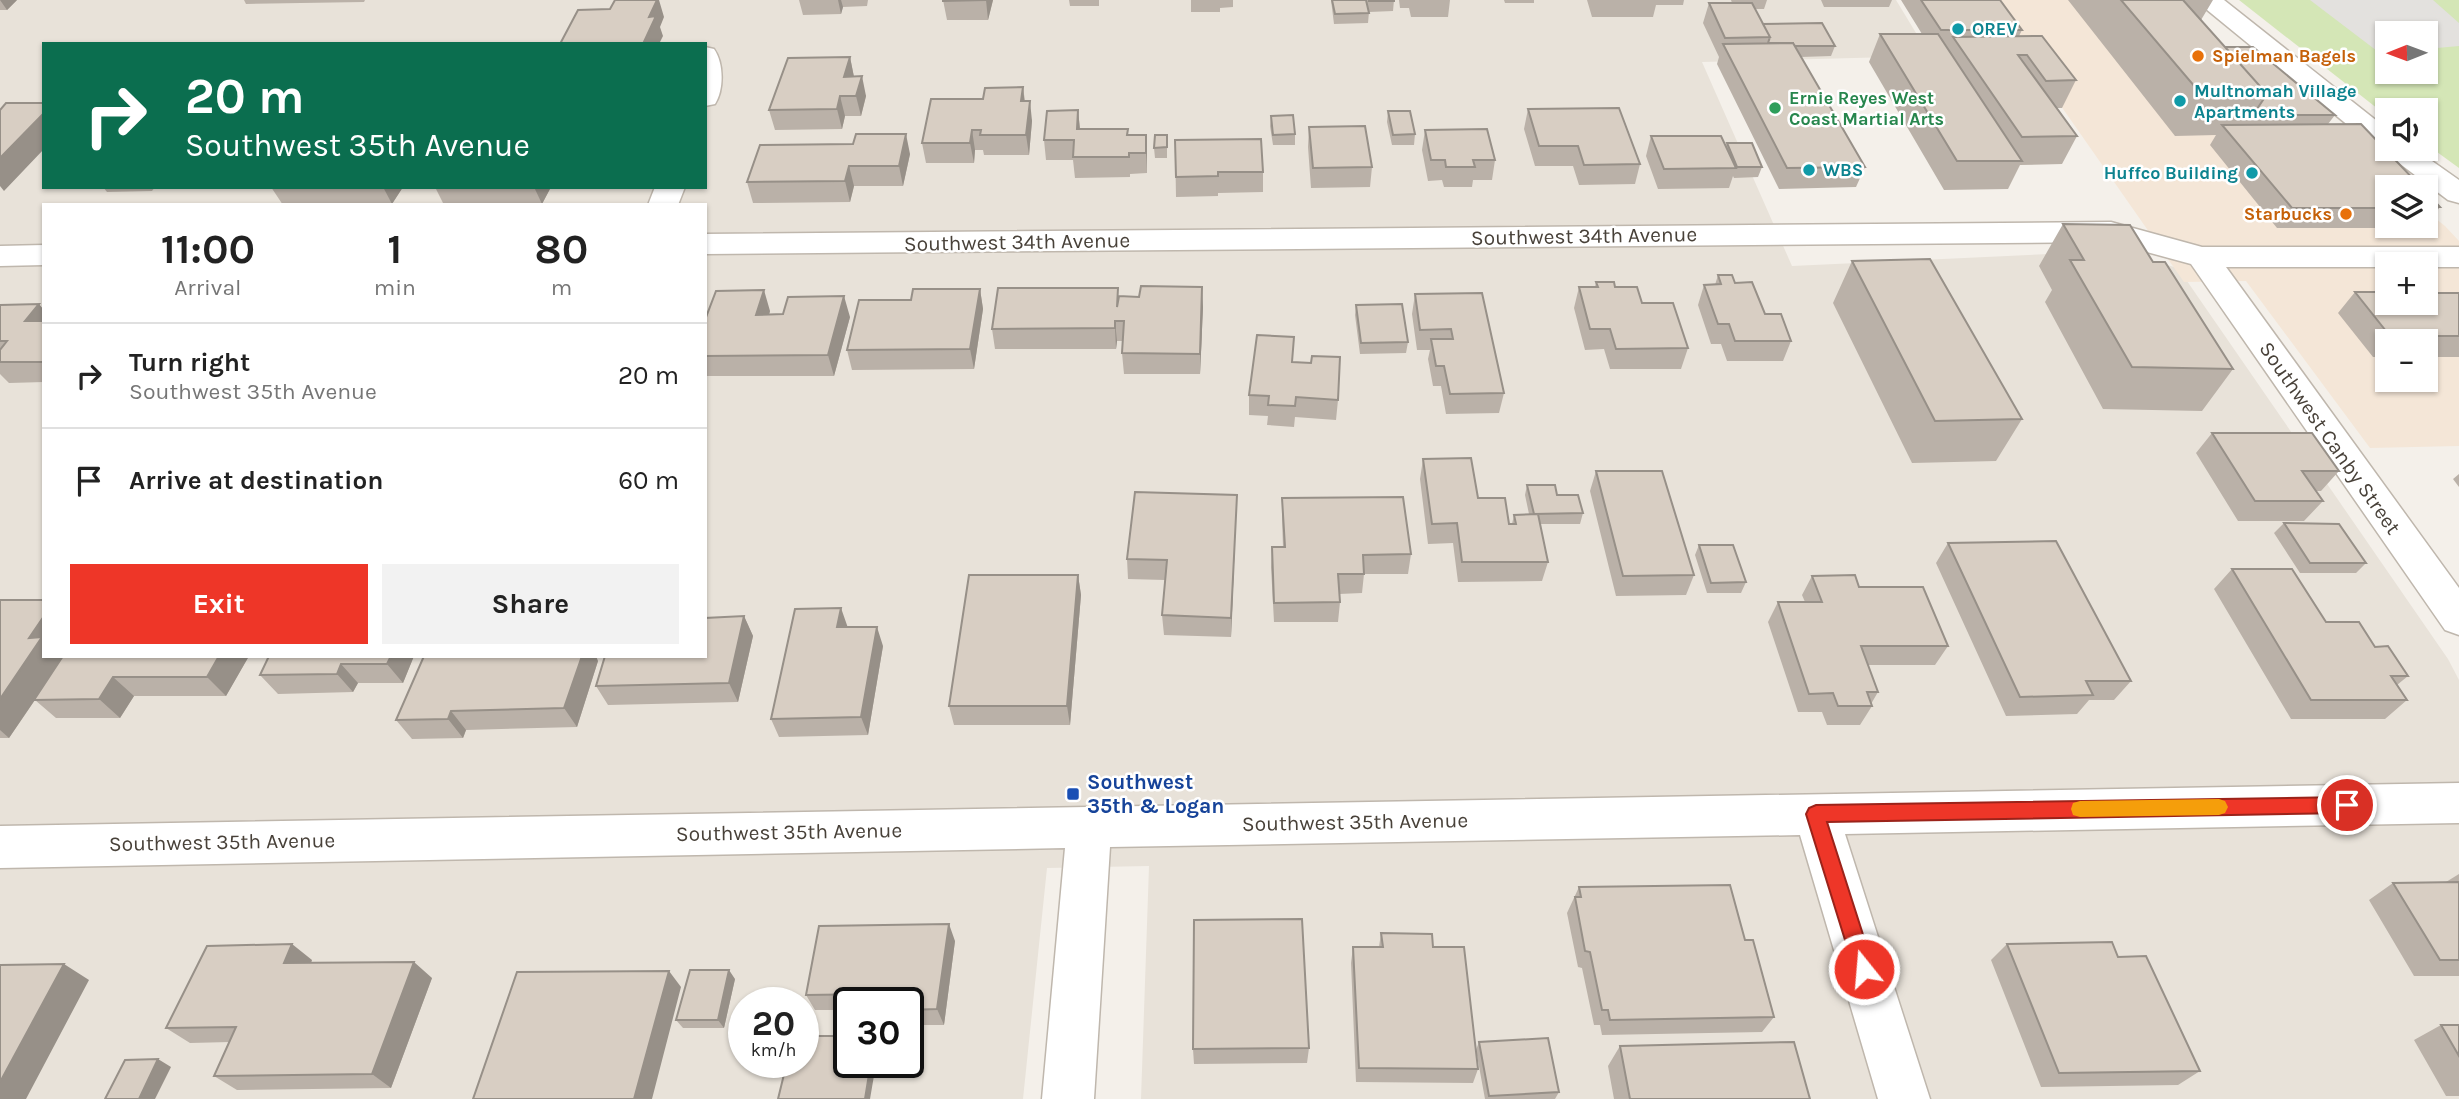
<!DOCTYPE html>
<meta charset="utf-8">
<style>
:root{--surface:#fff;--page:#f2f2f2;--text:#222;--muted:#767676;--line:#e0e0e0;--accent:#ee3628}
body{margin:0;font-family:Karla,sans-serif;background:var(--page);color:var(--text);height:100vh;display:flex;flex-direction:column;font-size:26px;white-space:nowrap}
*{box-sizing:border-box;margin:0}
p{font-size:23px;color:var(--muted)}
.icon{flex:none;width:38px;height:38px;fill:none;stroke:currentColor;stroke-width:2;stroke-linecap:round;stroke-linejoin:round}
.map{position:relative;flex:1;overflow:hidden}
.sheet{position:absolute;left:42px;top:203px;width:665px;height:455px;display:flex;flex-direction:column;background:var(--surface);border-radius:0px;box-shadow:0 2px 5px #0004}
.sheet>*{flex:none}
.hud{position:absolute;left:42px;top:42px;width:665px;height:147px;border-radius:0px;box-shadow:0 2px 5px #0004;background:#0b6e4f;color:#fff;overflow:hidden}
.needle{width:46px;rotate:269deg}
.controls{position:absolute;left:2375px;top:21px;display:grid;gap:14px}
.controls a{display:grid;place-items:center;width:63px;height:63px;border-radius:0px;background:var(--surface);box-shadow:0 2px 5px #0004;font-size:35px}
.speed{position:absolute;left:728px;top:987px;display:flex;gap:14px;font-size:35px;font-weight:700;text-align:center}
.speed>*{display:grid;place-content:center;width:91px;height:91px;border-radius:50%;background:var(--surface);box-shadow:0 2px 5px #0004;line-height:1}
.speed small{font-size:18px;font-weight:400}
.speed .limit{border:4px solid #111;border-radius:10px;background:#fff;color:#111}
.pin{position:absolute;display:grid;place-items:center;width:60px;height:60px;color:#fff;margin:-30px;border:4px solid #fff;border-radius:50%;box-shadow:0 2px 7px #0007}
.me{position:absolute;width:77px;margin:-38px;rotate:343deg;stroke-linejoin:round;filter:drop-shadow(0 0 5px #0008)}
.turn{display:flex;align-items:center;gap:24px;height:147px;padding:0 28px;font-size:32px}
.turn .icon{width:91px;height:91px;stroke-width:2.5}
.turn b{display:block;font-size:49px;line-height:60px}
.eta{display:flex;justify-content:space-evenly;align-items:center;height:119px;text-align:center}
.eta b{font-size:42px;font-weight:700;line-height:49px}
.primary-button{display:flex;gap:14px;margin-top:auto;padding:14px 28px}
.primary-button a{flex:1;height:80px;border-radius:0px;background:var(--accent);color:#fff;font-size:28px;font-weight:700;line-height:80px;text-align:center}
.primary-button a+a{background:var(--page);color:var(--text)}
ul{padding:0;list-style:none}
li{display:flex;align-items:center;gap:21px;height:105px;padding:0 28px;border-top:2px solid var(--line)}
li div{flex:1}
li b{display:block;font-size:26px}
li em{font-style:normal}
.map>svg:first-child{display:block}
.residential{fill:#e8e2d9;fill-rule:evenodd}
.commercial{fill:#f4e6d7;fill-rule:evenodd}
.green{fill:#d4e6b6;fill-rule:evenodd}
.parking{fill:#e3e1de}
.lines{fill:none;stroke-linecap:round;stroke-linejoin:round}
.minor-casing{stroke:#bfb7ad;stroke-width:3}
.minor{fill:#fff;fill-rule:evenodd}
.wall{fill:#bab1a8}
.shaded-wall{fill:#979088}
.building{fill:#d8cec3;stroke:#979088;stroke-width:2}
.route{fill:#ee3628;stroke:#9b231a;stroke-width:2}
.slow{fill:#f59e0b}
.culture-dot{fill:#0f9aa8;stroke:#fff;stroke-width:2.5}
.food-dot{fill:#e8710a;stroke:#fff;stroke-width:2.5}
.leisure-dot{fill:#2e9e5b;stroke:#fff;stroke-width:2.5}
.transit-dot{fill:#1a4fb4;stroke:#fff;stroke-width:2.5}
.labels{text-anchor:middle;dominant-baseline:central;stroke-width:5;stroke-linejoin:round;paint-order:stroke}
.far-culture-label{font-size:18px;font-weight:bold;fill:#0d838f;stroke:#fff;text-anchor:start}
.far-food-label{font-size:18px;font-weight:bold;fill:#c56008;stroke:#fff;text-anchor:start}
.far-leisure-label{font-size:18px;font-weight:bold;fill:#27864d;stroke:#fff;text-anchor:start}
.street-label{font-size:21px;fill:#484139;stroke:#fff}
.transit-label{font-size:21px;font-weight:bold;fill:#164399;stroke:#fff;text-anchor:start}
</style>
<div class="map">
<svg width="2459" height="1099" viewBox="0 0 2459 1099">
<rect width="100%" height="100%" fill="#f4f0ea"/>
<!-- residential -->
<path class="residential" d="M0 0H1896L1930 56 1702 62 1792 266 2114 251 2178 268 2448 659 2459 680V1099H1141L1149 866 1047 868 1023 1099H0ZM44 44H705V187H44ZM44 205H705V656H44ZM744 1003H803V1062H744ZM849 1003H908V1062H849Z"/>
<!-- commercial -->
<path class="commercial" d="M1987 0H2163L2387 187V226H2426V211L2445 226 2459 241V446L2370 448 2246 281 2184 282ZM2387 264H2426V303H2387ZM2387 341H2426V380H2387Z"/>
<!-- green -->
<path class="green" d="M2239 0H2459V168L2426 144V110H2387V116ZM2387 33H2426V72H2387Z"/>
<!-- parking -->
<path class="parking" d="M2310 0H2433L2459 23V46L2426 49V33H2387V53L2381 54Z"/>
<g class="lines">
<!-- minor casing -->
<g class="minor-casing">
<path id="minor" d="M2195 0H2224L2387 129V149H2415L2459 180V203L2448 200 2383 151 2377 149Z
M705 47 714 49C724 63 724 90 715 104L705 106Z
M655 187H685L678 205H648Z
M2111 222 2202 247H2459V267H2426V264H2387V267H2226L2459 588V635L2445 630 2191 264 2110 242 705 254V234Z
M44 245V265L0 266V246Z
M2459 783V823L1845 834 1930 1099H1878L1800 835 1110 847 1094 1099H1042L1065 848 0 868V826Z"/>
</g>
<!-- minor -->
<use href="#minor" class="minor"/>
</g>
<!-- wall -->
<path class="wall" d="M0 0H17L7 10H0Z
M244 0H365L364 2 246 4Z
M799 0H868L867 6 843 7 841 14 803 15Z
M943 0H993L988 20H947Z
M1069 0H1099V6H1070Z
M1191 0H1233V7L1220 8V12H1191Z
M1331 0H1394L1393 11 1369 12 1368 23 1334 24Z
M1399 0H1450L1448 17H1411L1409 8H1400Z
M1504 0H1534V3H1505Z
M1587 0H1684L1683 5H1656L1653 17H1592Z
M1731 0H1767L1764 9H1755L1763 24 1835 46 1831 56 1801 57 1865 167 1856 187 1779 189 1717 64 1719 57 1703 23 1709 3H1732Z
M1821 0H1892L1889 7H1824Z
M1901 0H2000L2022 30 2019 36 2076 80 2062 108H2057L2077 136 2062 164 2020 165 2008 189 1944 190 1869 62 1880 34H1922Z
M2068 0H2213L2201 20 2225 47 2335 115 2328 124 2387 187V226H2425L2423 228H2277L2210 145 2216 135 2175 136Z
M850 57 854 77 866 96 861 116H845L842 129 775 130 769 110Z
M1023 87 1025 101 1032 121 1029 155H984L983 150H975L974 163H926L922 143 983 99Z
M1528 109 1640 164 1635 184 1579 185 1573 166H1535L1524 129Z
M1078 110 1080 129 1128 135H1146L1147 173 1130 174V177L1075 178 1073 160H1046L1044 140Z
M1388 111 1415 134 1414 145H1392L1387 122Z
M1271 116 1295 134V145H1273L1270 126Z
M1309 127 1372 167 1370 187 1311 188 1308 147Z
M1425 130 1495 160 1492 180H1473L1472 187H1444L1442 180 1428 181 1422 150Z
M1167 135V158H1155L1154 148Z
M1651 136 1726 146 1727 143 1762 167 1758 177 1734 178 1733 176 1729 188 1658 189 1646 156Z
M1175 140 1263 172V192L1218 193V196L1176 197Z
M910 154 903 186H854L850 202 753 203 747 182Z
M103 187H155L152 191 107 192Z
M271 187H403L392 204 283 205Z
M435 187H551L542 204 444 205Z
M2426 192 2440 207 2426 225Z
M2063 224 2153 262 2233 369 2202 411 2103 409 2045 302 2052 290 2039 266Z
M1852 261 2022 419 1996 461 1912 463 1833 303Z
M1718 275 1735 283 1791 341 1783 361H1727L1721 344H1711L1698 305 1704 285H1715Z
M1596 282 1615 287 1642 303 1688 348 1681 369H1610L1604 349 1585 350 1574 308 1579 287H1595Z
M1118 288V299L1203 307 1200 374H1124L1122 353 1123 341H1117L1116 349H995L992 329Z
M980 289 983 309 974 369 852 370 847 350 911 300Z
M2355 292 2459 293V357H2426V341H2387V357H2373L2338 313Z
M1482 293 1504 393 1499 413 1446 414 1441 386H1433L1428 359 1430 350H1417L1412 314 1415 294Z
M0 305 44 310V382L9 383 0 374Z
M1356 305 1408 342 1406 353 1360 354 1355 315Z
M770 311 769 315 850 317 834 376H705V320Z
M1293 362 1338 400 1336 420 1295 417 1294 427 1267 425 1268 416 1249 415V395Z
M2212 433 2339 471 2321 491H2316L2323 501 2304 521H2238L2196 453Z
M1423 459 1478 498 1509 524H1512L1514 515 1529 514 1525 495 1527 485 1557 495 1583 513 1580 524H1540L1548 562 1542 581 1458 582 1453 543 1428 544 1420 479Z
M1596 471 1694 575 1686 595 1616 596 1590 491Z
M2459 474V487L2453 479Z
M1282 498 1411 554 1408 574H1364L1362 593 1339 594 1340 602 1338 622H1274L1271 567 1272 547H1283L1282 518Z
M1236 515 1231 637 1164 635 1162 615 1165 580 1128 579 1127 559Z
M2284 523 2366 563 2356 573H2300L2274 533Z
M1948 543 2131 681 2114 700H2089L2077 714 2006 716 1936 563Z
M1699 545 1746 582 1741 593H1707L1695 555Z
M2232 569 2326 622 2375 647 2408 676 2397 685 2407 700 2385 719H2291L2214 589Z
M1078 575 1081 595 1070 725H954L949 706Z
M1812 576 1859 587 1948 646 1935 665H1868L1878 692 1871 704 1872 706 1860 725H1827L1822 712H1798L1768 622 1778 602H1805L1802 595Z
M0 600 44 656H249L226 696H134L120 718H56L35 700 9 738H0Z
M744 616 753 636 738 702 608 705 596 686Z
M883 646 868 735 779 737 771 719Z
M269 656H414L403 683H358L353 692 278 694 260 675Z
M598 661 577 727 466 730 463 738 412 739 396 720Z
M2459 874V976H2414L2369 900 2393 883 2446 882Z
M1579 887 1745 940 1774 1017 1762 1032 1602 1035 1600 1025H1594L1582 968 1578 967 1567 913Z
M1381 933 1433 947 1478 1069 1473 1083 1356 1082 1351 963 1353 947H1379Z
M955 941 944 1025H908V1003H849V1010H815L806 995Z
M2007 944 2118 957 2200 1071 2178 1085 2041 1087 1991 960Z
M312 960 311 963 432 978 391 1088 237 1090 214 1076 230 1042 190 1043 166 1028Z
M735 979 724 1028H683L676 1020Z
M2441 1025H2459V1096H2446L2414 1040Z
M1479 1042 1559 1092 1555 1099H1485L1476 1050Z
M1620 1046 1810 1099H1614L1608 1066Z
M1309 1048 1307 1063 1194 1064 1193 1049Z"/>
<!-- shaded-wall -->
<path class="shaded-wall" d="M0 0H17L7 10Z
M657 0H659L664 17 660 27 663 36 659 44H643L649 17Z
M838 0H841L843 7 841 14Z
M986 0H993L988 20Z
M850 57 854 77H844Z
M862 76 866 96 861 116 856 96Z
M1023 87 1025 107 1021 101Z
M840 96 845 116 842 129 837 109Z
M1030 101 1032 121 1029 155 1026 135Z
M1078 110 1080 130 1077 129Z
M44 113V149L4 191 0 186V158Z
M972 130 975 150 974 163 970 143Z
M906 134 910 154 903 186 899 166Z
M1146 135 1147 155V173L1146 153Z
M849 166 854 186 850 202 845 181Z
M383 187H403L392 204Z
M534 187H551L542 204Z
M1202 287 1203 307 1200 374V354Z
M980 289 983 309 974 369 970 349Z
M764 290 770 311 763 335 756 315Z
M844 296 850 317 834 376 828 355Z
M39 304 44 310V340L25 321Z
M1115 321 1117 341 1116 349 1115 328Z
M1237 495 1236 515 1231 637V618Z
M1078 575 1081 595 1070 725 1067 706Z
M841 608 848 628 837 627Z
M44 616V656L64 657 9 738 0 730V699L29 638Z
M744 616 753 636 738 702 729 683Z
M877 627 883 646 868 735 861 717Z
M219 656H249L226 696 207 677Z
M391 656H414L403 683 387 664Z
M582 656H596L598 661 577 727 564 708Z
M341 664 358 683 353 692 337 674Z
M113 677 134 696 120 718 99 699Z
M451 711 466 730 463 738 448 719Z
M949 924 955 941 944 1025 937 1009Z
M292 944 312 960 304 979 284 963Z
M414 962 432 978 391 1088 372 1074Z
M64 964 89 980 26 1099H0V1082Z
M729 970 735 979 724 1028 718 1020Z
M669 971 681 987 652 1099H634Z
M158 1059 171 1067 155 1099H139Z
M875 1062 876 1064 870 1099H865L871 1063Z"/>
<!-- building -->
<path class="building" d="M615 0H657L649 17 656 16 643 44H560L578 10 610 9Z
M943 0H986L943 1Z
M1332 0H1366L1369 13 1335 14Z
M1369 0H1394V1H1369Z
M1921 0H2000L2022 30H1941Z
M2121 0H2183L2267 94H2201Z
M1709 3H1752L1770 37 1725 38Z
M1822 23 1835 46H1795L1793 43H1768L1770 37 1763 24Z
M1880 34H1938L2022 161H1957Z
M2042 36 2076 80 2046 81 2027 55H2018L2077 136 2022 137 1953 37Z
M1793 43 1865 167 1787 168 1723 44Z
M2225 47H2253L2335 115H2253L2267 94Z
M850 57 844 77 862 76 856 96H840L837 109 769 110 788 58Z
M1023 87 1021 101H1030L1026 135H980L981 130H972L970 143H922L931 99H983L985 88Z
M6 103H44V113L0 158V110Z
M1619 108 1640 164 1584 165 1578 146H1539L1528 109Z
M1078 110 1077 129H1128L1127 135H1146V153H1129V157H1073L1074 140H1044L1047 111Z
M1388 111H1410L1415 134 1393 135Z
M1293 115 1295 134 1273 135 1271 116Z
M2361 124 2421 187H2387V208H2292L2222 125Z
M1365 126 1372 167 1313 168 1309 127Z
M1487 129 1495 160H1473L1475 167H1446L1445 160H1431L1425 130Z
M856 134H906L899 166H849L845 181 747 182 760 145 853 144Z
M1155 135H1167V147L1154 148Z
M1651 136H1721L1736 168 1664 169Z
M1261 139 1263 172H1218V176L1176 177 1175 140Z
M1727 143H1752L1762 167H1737Z
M2426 192 2440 207H2426Z
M2063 224 2130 225 2153 262H2165L2233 369 2132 367 2070 260H2084Z
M1930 259 2022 419 1935 421 1852 261Z
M1718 275H1732L1735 283 1752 282 1765 314H1781L1791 341H1735L1729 324H1718L1704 285 1721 284Z
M1596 282H1614L1615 287H1637L1642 303H1673L1688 348 1616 349 1610 329H1590L1579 287H1598Z
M1141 286 1202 287 1200 354 1122 353 1124 321H1115V328L992 329 998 288H1118L1117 307 1119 296 1139 297Z
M913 289H980L970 349 847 350 859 300H911Z
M764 290 756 315 783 314 788 297 844 296 828 355 705 356V320L716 291Z
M2355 292H2387V303H2426V293H2459V336H2390Z
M1482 293 1504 393 1450 394 1444 366H1436L1431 339H1453L1451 329 1420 330 1415 294Z
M39 304 25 321H44V362H0V350L7 341H0V305Z
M1402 304 1408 342 1361 343 1356 305Z
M1257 335 1294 337 1292 362 1311 363 1312 356 1340 357 1338 400 1296 397 1295 406 1268 405 1269 396 1249 395Z
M2212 433H2312L2339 471H2302L2323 501H2255Z
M1471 458 1478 498H1505L1509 524H1516L1514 515 1538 514 1548 562H1462L1457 523 1432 524 1423 459Z
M1596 471H1662L1694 575 1623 576Z
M1527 485H1555L1557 495H1578L1583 513 1534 514Z
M1135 492 1237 495 1231 618 1162 615 1167 560 1127 559Z
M1403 497 1411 554 1363 555 1364 574H1338L1340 602 1274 603 1272 547H1285L1282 498Z
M2284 523 2339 524 2366 563H2310Z
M2056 541 2131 681H2086L2093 695 2020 697 1948 543Z
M1699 545H1733L1746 582 1711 583Z
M2232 569H2292L2326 622H2359L2375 647 2388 646 2408 676H2391L2407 700H2311Z
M969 575H1078L1067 706H949Z
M1855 575 1859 587H1923L1948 646H1861L1878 692H1867L1872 706H1838L1833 693 1809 694 1778 602H1822L1812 576Z
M0 600H44V616L29 638 42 637 0 699Z
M841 608 837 627H877L861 717 771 719 795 609Z
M744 616 729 683 596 686 605 656H705V618Z
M63 656H219L207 677H113L99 699 34 700Z
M269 656H391L387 664H341L337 674 260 675Z
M424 656H582L564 708 451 711 448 719 396 720Z
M2459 882V960H2440L2393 883Z
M1730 885 1745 940H1753L1774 1017 1610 1020 1608 1010H1602L1590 952 1585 951 1575 897H1581L1579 887Z
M1302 919 1309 1048 1193 1049 1194 920Z
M949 924 937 1009 908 1010V1003H874L875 994 806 995 819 926Z
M1381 933 1432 934 1433 947H1464L1478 1069 1359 1068 1353 947H1383Z
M2112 942 2118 957 2146 956 2200 1071 2059 1073 2007 944Z
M292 944 284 963 414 962 372 1074 214 1076 236 1027 166 1028 207 946Z
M64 964 0 1082V965Z
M690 970H729L718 1020H676Z
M669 971 634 1099H473L517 972Z
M2441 1025H2459V1056Z
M803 1036H849V1062H871L865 1099H778L787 1062H803Z
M1548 1038 1559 1092 1489 1096 1479 1042Z
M1794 1042 1810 1099H1630L1620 1046Z
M158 1059 139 1099H105L125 1060Z"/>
<!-- route -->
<path class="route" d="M2347 797 2354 799 2356 805 2354 811 2347 813 1827 822 1874 969 1871 976 1864 979 1856 976 1854 969 1806 814 1809 808 1816 805Z"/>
<!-- slow -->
<path class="slow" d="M2219 799 2225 801 2228 807 2225 813 2219 815 2080 817 2073 815 2071 809 2073 803 2080 801Z"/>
<!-- markers -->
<g class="culture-dot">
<circle cx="1958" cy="29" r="7"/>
<circle cx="2180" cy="101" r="7"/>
<circle cx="1809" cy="170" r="7"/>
<circle cx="2252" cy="173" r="7"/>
</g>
<g class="food-dot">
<circle cx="2198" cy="56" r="7"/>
<circle cx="2346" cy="214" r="7"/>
</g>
<circle class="leisure-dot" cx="1775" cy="108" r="7"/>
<rect class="transit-dot" x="1066" y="787" width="14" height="14" rx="3.5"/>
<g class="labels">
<!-- far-culture labels -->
<g class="far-culture-label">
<text x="1972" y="29">OREV</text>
<text x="2194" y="91">Multnomah Village<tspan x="2194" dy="21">Apartments</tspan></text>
<text x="1823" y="170">WBS</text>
<text x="2238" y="173" text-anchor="end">Huffco Building</text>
</g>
<!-- far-food labels -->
<g class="far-food-label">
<text x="2212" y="56">Spielman Bagels</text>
<text x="2332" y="214" text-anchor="end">Starbucks</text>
</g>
<!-- far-leisure labels -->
<g class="far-leisure-label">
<text x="1789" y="98">Ernie Reyes West<tspan x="1789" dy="21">Coast Martial Arts</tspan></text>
</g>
<!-- street labels -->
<g class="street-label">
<text transform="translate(1584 236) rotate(-1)">Southwest 34th Avenue</text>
<text transform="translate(1017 242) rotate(-1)">Southwest 34th Avenue</text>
<text transform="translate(2330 438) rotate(55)">Southwest Canby Street</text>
<text transform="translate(1355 822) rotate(-1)">Southwest 35th Avenue</text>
<text transform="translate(789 832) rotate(-1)">Southwest 35th Avenue</text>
<text transform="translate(222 842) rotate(-1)">Southwest 35th Avenue</text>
</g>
<!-- transit labels -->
<g class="transit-label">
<text x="1087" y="782">Southwest<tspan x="1087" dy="24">35th &amp; Logan</tspan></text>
</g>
</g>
</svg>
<div class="controls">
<a><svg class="needle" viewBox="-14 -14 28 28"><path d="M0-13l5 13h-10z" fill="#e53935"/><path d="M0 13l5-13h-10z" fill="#767676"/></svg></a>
<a><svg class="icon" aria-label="sound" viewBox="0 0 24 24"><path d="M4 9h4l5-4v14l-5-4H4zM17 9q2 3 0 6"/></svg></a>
<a><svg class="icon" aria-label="layers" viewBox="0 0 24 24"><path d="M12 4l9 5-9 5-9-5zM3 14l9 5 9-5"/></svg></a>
<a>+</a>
<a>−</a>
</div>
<div class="speed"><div>20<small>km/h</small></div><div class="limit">30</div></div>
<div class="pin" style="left:2347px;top:805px;background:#d93025"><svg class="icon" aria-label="arrive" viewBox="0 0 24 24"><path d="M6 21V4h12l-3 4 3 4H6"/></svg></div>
<svg class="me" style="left:1864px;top:969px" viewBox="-20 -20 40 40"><circle r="17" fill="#ee3628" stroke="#fff" stroke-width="3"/><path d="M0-11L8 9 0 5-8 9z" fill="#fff"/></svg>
<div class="hud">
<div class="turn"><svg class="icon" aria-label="right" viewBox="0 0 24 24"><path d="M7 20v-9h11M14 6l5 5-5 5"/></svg><div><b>20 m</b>Southwest 35th Avenue</div></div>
</div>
<section class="sheet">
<div class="eta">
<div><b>11:00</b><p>Arrival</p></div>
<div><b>1</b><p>min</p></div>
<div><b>80</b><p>m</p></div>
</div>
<ul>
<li><svg class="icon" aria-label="right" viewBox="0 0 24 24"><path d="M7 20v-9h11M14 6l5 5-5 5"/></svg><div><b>Turn right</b><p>Southwest 35th Avenue</p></div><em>20 m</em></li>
<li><svg class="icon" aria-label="arrive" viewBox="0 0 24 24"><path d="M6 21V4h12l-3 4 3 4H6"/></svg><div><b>Arrive at destination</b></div><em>60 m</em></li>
</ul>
<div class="primary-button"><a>Exit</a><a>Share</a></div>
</section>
</div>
